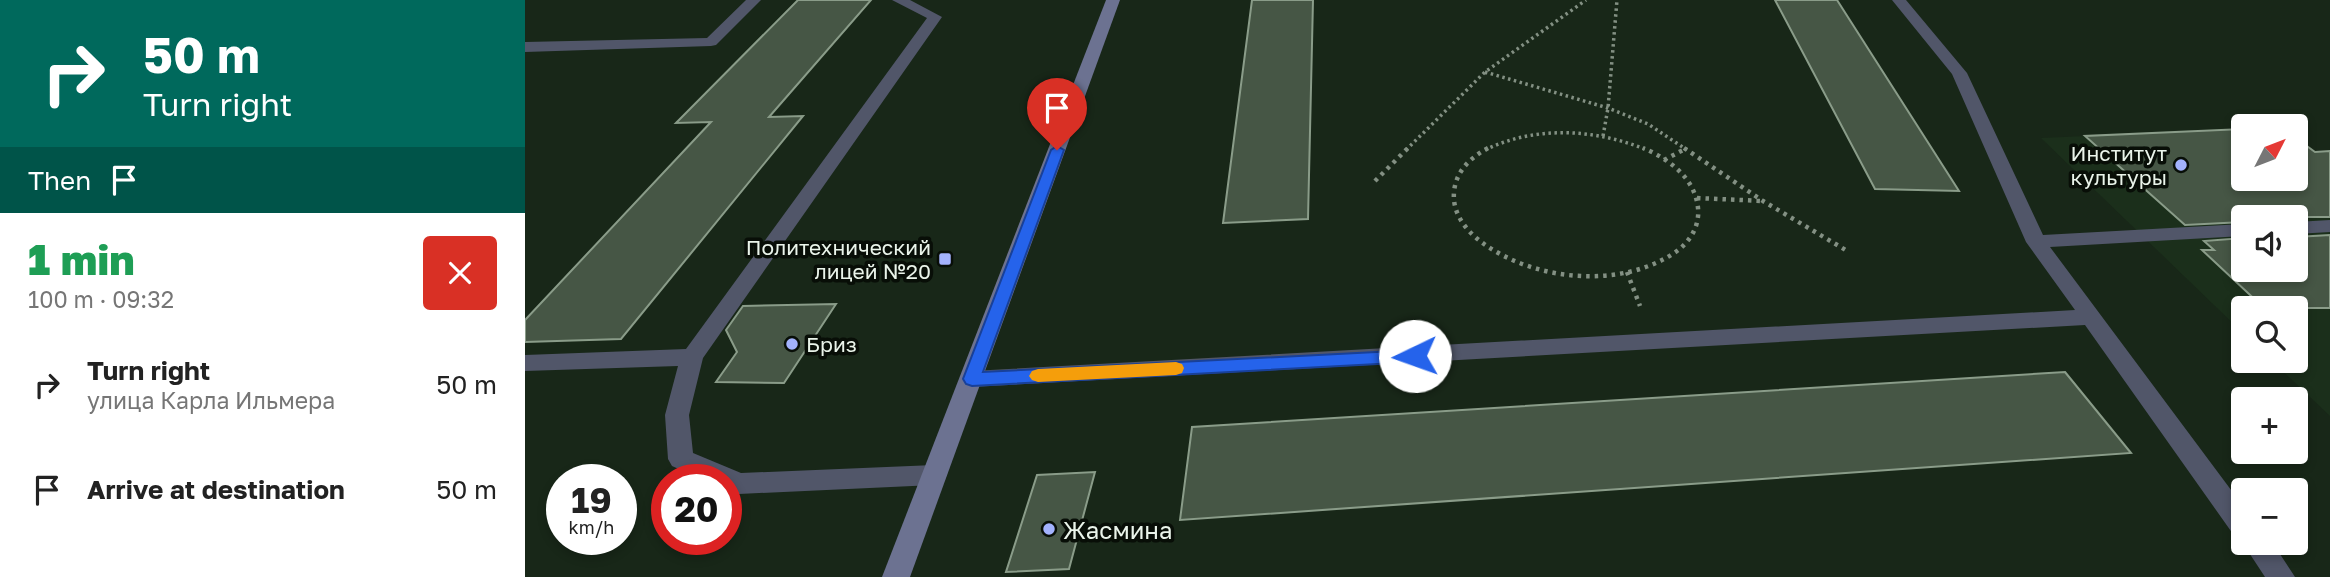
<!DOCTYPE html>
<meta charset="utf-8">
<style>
:root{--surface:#fff;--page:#f6f6f6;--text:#222;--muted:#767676}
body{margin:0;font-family:"Golos Text",sans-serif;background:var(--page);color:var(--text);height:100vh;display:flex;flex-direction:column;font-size:26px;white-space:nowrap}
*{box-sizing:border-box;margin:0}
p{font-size:23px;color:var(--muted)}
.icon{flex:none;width:38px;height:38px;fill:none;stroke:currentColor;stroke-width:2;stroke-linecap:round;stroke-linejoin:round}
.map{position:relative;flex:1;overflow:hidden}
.panel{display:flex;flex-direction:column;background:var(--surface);width:525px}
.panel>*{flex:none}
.top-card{background:#00695c;color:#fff;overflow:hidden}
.needle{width:46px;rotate:48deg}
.controls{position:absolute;left:1706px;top:114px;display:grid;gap:14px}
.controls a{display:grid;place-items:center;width:77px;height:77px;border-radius:7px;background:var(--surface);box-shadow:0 4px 10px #0003;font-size:35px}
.speed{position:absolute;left:21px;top:464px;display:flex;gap:14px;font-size:35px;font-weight:700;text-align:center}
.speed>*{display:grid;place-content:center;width:91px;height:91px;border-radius:50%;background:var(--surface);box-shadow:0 4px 10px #0003;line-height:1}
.speed small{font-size:18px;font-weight:400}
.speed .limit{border:10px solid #d22;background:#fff;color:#111}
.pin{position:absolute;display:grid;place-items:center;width:60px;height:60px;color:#fff;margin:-72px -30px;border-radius:50% 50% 50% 0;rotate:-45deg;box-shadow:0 0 7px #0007}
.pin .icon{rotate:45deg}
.me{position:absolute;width:77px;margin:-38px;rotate:267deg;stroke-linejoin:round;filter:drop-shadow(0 0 5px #0008)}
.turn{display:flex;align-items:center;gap:24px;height:147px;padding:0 28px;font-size:32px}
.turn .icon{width:91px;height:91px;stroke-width:2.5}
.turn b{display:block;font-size:49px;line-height:60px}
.then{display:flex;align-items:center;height:66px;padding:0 28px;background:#0003;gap:14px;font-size:26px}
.round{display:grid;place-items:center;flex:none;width:74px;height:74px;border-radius:7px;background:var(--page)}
.overview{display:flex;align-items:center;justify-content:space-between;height:119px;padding:0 28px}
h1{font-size:42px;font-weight:800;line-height:52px;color:#1e9e55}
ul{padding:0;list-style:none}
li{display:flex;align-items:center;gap:21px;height:105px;padding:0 28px}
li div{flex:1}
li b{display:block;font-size:26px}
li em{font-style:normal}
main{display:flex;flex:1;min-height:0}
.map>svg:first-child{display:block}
.built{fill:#1b2f1b;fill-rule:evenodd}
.building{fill:#465645;stroke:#8a9c89;stroke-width:2}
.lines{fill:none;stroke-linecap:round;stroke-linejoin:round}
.path-far1{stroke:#839083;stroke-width:3.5;stroke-dasharray:2.5 3.5;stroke-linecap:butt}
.path{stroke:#839083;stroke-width:4.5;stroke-dasharray:3.5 5;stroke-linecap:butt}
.lane{fill:#515669;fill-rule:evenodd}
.secondary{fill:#6c7291;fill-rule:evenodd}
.route{fill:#2563eb;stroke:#184099;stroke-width:2}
.slow{fill:#f59e0b}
.poi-dot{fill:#a3b2fd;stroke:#080e07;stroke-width:2.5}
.labels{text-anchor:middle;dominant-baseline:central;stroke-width:7;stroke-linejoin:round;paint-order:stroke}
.poi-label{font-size:21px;fill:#eaf4ea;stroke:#080e07;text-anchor:end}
.near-poi-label{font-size:24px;fill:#eaf4ea;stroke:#080e07;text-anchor:start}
</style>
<main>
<section class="panel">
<div class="top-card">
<div class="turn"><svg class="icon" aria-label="right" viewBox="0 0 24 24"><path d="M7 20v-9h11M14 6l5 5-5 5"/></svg><div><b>50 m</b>Turn right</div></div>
<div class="then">Then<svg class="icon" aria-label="arrive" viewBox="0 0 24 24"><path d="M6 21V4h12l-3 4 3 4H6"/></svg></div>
</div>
<div class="overview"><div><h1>1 min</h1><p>100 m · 09:32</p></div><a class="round" style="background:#d93025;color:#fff"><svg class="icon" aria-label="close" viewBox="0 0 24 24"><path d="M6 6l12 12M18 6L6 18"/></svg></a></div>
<ul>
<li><svg class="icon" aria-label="right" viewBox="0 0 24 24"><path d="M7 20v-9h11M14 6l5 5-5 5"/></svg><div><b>Turn right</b><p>улица Карла Ильмера</p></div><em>50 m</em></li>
<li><svg class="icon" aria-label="arrive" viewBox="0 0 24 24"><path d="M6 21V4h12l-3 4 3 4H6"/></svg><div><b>Arrive at destination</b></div><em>50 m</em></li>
</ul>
</section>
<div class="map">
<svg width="1805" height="577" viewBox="0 0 1805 577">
<rect width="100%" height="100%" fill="#182718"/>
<!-- built -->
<path class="built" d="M1718 129V178H1771V138L1790 152 1805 151V416L1747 361 1771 360V308H1718V333L1516 138ZM1718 217H1771V270H1718Z"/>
<!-- building -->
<path class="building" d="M273 0H346L244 117 278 116 96 339 0 342V320L186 122 151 123Z
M727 0H788L783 219 698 223Z
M1250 0H1312L1434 191 1350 189Z
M1718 129V178H1771V138L1790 152 1805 151V217H1718V222L1660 225 1560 136Z
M1805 235V308H1739L1677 250H1689L1679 241 1718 238V270H1771V237Z
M311 304 259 383 191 382 212 352 201 330 218 306Z
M1540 372 1606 453 655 520 667 427Z
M570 472 544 569 481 572 512 475Z"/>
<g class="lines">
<!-- path-far1 -->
<path class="path-far1" d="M960 72 1083 108 1123 124 1162 150
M1078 136 1083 108 1092 0
M881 150 960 72 1061 0
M960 150C1011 125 1071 129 1122 150"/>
<!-- path -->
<path class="path" d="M963 148C945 158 931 171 929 192 927 214 942 232 959 244 1010 280 1091 289 1146 255 1163 245 1175 228 1173 208 1170 178 1144 159 1118 148
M1159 148 1238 201 1324 252
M1139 160 1160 149
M850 181 883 148
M1172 198 1237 201
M1102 272 1115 306"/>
<!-- lane -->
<path class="lane" d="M221 0H236L191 45 186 46 0 52V42L182 38Z
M367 0H385L417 17 178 358 164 415 168 453 216 473 409 465 418 468 422 475 418 482 409 485 214 494 201 490V480H178L147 466 143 459 140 415 153 366 0 371V355L161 349 402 18Z
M1367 0H1381L1442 73 1518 235 1718 224V236L1525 247 1718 506V537L1708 534 1560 325 447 387 439 385 435 379 439 373 447 371 1550 310 1501 242 1427 74Z
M1805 220V232L1771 234V222Z
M1718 540V542H1747L1770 577H1740L1717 542Z"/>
<!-- secondary -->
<path class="secondary" d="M581 0H595L385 577H357Z"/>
</g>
<!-- route -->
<path class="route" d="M532 146 539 150 458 372 890 350 899 356 890 362 447 386 441 384 438 379 526 150Z"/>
<!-- slow -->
<path class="slow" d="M651 362 657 364 659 368 657 373 651 375 513 382 507 380 504 376 507 371 513 369Z"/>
<!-- markers -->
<g class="poi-dot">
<circle cx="1656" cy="165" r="7"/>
<rect x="413" y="252" width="14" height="14" rx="3.5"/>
<circle cx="267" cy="344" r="7"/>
<circle cx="524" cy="529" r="7"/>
</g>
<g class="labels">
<!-- poi labels -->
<g class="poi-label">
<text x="1642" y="153">Институт<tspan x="1642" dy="24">культуры</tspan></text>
<text x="406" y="247">Политехнический<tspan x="406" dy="24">лицей №20</tspan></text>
<text x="281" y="344" text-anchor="start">Бриз</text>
</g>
<!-- near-poi labels -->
<g class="near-poi-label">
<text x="538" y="529">Жасмина</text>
</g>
</g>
</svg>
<div class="controls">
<a><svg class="needle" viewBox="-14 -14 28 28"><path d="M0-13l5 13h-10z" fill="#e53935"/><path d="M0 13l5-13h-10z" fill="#767676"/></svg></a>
<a><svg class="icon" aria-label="sound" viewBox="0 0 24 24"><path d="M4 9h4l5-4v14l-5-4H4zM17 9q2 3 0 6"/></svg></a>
<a><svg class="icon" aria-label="search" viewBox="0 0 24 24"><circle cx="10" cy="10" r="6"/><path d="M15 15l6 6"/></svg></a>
<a>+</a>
<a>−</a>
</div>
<div class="speed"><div>19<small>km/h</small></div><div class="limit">20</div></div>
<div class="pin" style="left:532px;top:150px;background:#d93025"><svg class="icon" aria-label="arrive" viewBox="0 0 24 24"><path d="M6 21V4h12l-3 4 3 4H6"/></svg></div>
<svg class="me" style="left:890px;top:356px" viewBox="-20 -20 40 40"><circle r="19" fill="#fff"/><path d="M0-13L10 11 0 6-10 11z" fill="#2563eb"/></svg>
</div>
</main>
